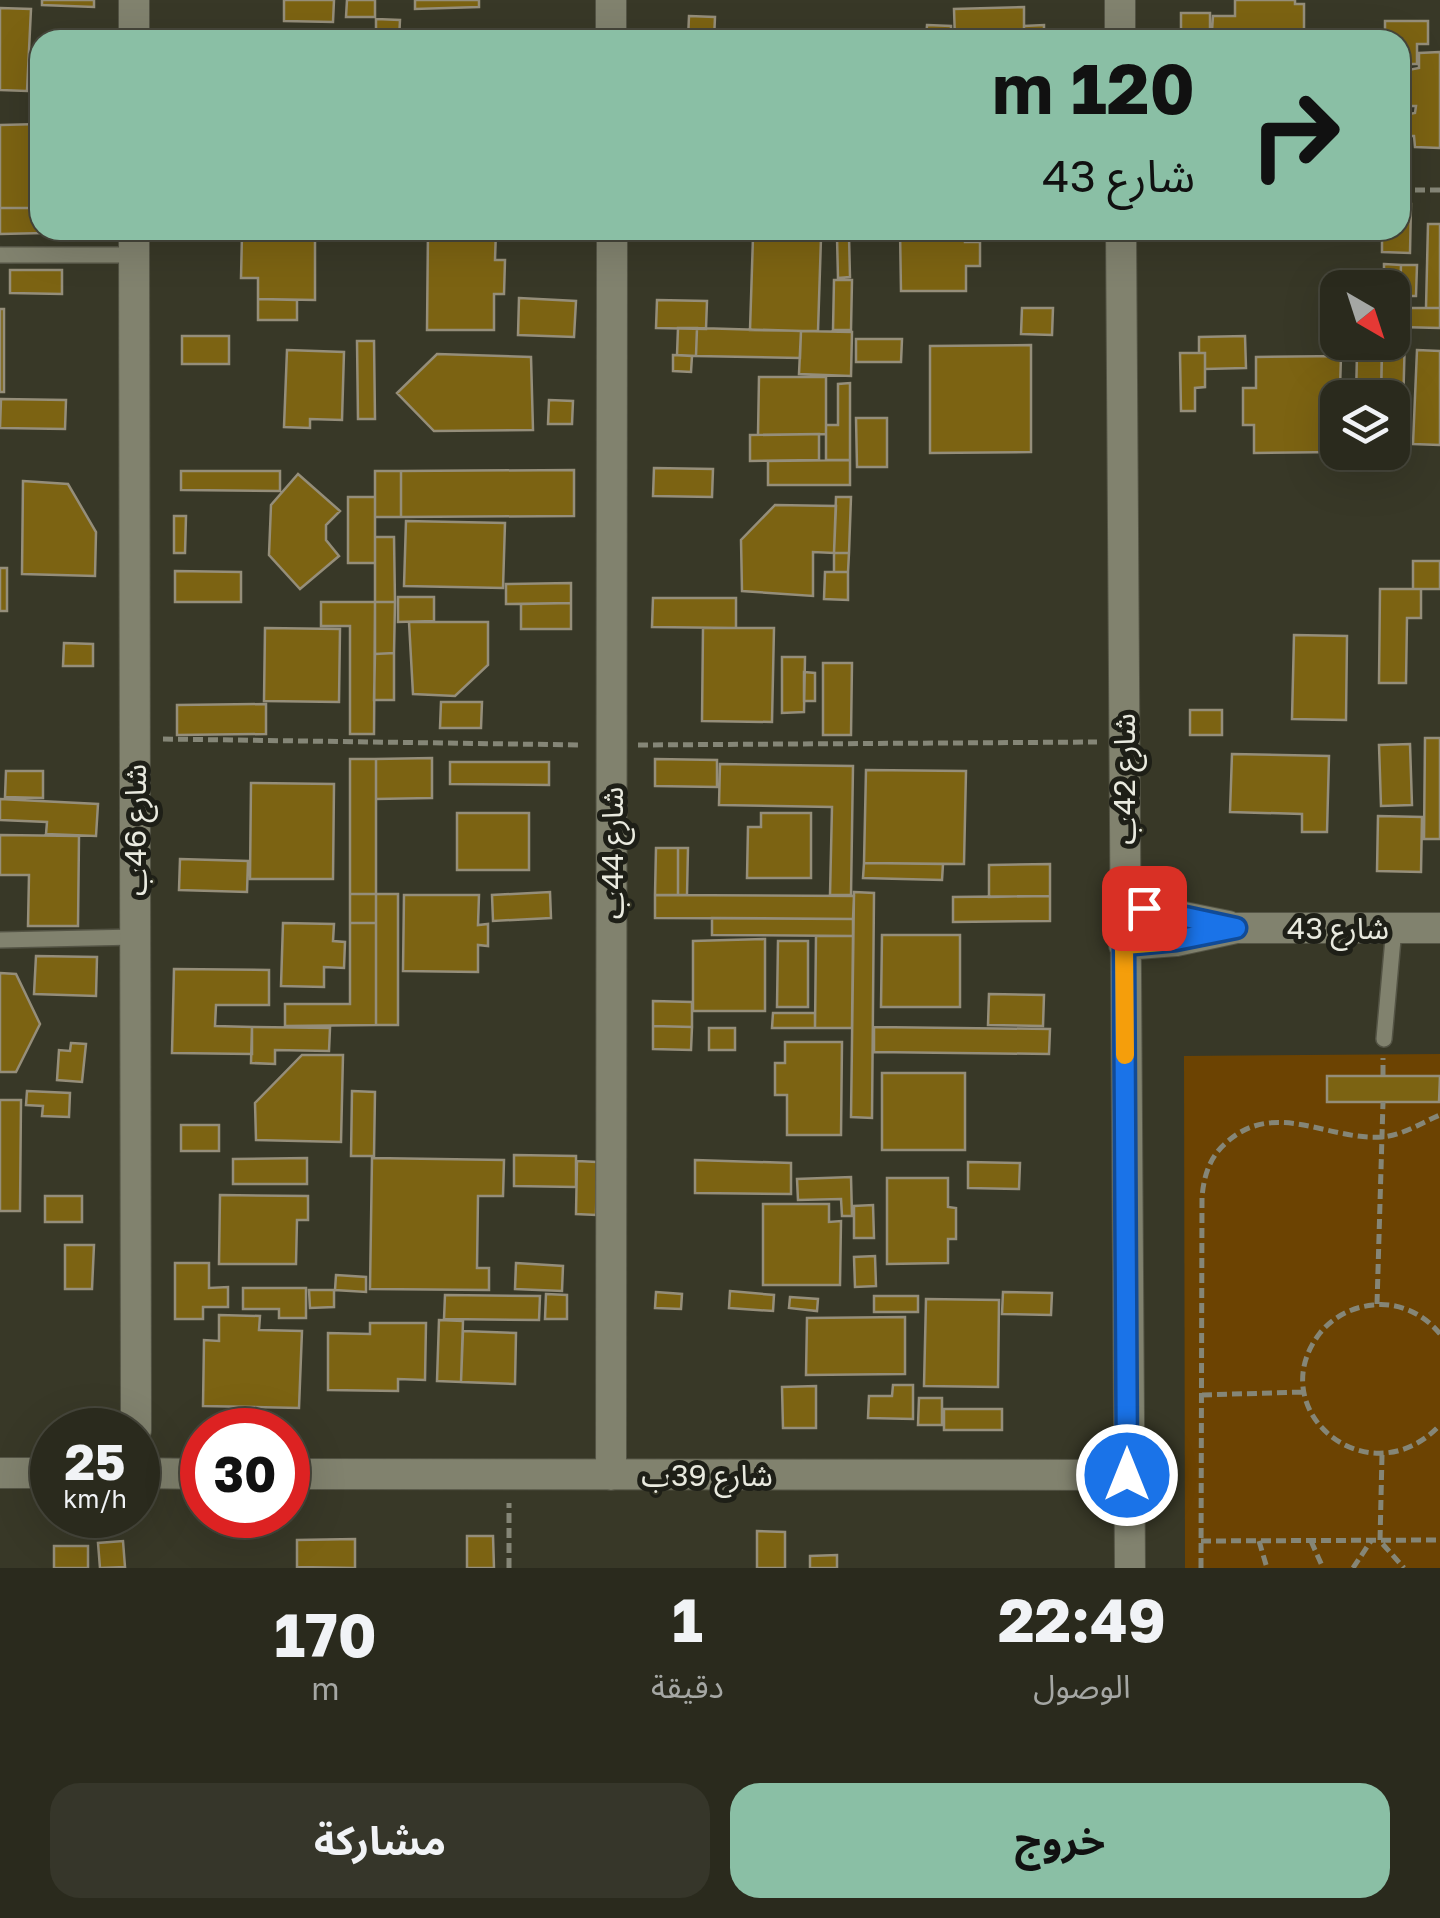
<!DOCTYPE html>
<html lang="ar">
<meta charset="utf-8">
<style>
:root{--surface:#2a2a1d;--page:#36362a;--text:#f1f3f6;--muted:#a5a7a4;--line:#46463b;--accent:#8abfa5}
body{margin:0;font-family:"Golos Text","Noto Sans Arabic",sans-serif;background:var(--page);color:var(--text);direction:rtl;height:100vh;display:flex;flex-direction:column;font-size:38px;white-space:nowrap}
*{box-sizing:border-box;margin:0}
p{font-size:32px;color:var(--muted)}
.icon{flex:none;width:55px;height:55px;fill:none;stroke:currentColor;stroke-width:2;stroke-linecap:round;stroke-linejoin:round}
.map{position:relative;height:1568px;overflow:hidden;direction:ltr}
.drawer{display:flex;flex-direction:column;background:var(--surface);flex:1}
.drawer>*{flex:none}
.banner{position:absolute;left:30px;top:30px;width:1380px;height:210px;border-radius:30px;box-shadow:0 10px 40px #0002,0 0 0 2px var(--line);direction:rtl;background:#8abfa5;color:#111;overflow:hidden}
.needle{width:65px;rotate:141deg}
.controls{position:absolute;left:1320px;top:270px;display:grid;gap:20px}
.controls a{display:grid;place-items:center;width:90px;height:90px;border-radius:20px;background:var(--surface);box-shadow:0 10px 40px #0002,0 0 0 2px var(--line);font-size:50px}
.speed{position:absolute;left:30px;top:1408px;display:flex;gap:20px;font-size:50px;font-weight:700;text-align:center}
.speed>*{display:grid;place-content:center;width:130px;height:130px;border-radius:50%;background:var(--surface);box-shadow:0 10px 40px #0002,0 0 0 2px var(--line);line-height:1}
.speed small{font-size:25px;font-weight:400}
.speed .limit{border:15px solid #d22;background:#fff;color:#111}
.pin{position:absolute;display:grid;place-items:center;width:85px;height:85px;color:#fff;margin:-42px;border-radius:20px;box-shadow:0 5px 15px #0006}
.me{position:absolute;width:110px;margin:-55px;rotate:0deg;stroke-linejoin:round;filter:drop-shadow(0 0 8px #0008)}
.turn{display:flex;align-items:center;gap:35px;height:210px;padding:0 50px;font-size:45px}
.turn .icon{width:130px;height:130px;stroke-width:2.5}
.turn b{display:block;font-size:70px;line-height:85px}
.eta{display:flex;justify-content:space-evenly;align-items:center;height:170px;text-align:center}
.eta b{font-size:60px;font-weight:700;line-height:70px}
.primary-button{display:flex;gap:20px;margin-top:auto;padding:20px 50px}
.primary-button a{flex:1;height:115px;border-radius:30px;background:var(--accent);color:#111;font-size:40px;font-weight:700;line-height:115px;text-align:center}
.primary-button a+a{background:var(--page);color:var(--text)}
.map>svg:first-child{display:block}
.green{fill:#6c4302}
.building{fill:#7c6312;stroke:#958e7a;stroke-width:2.5}
.lines{fill:none;stroke-linecap:round;stroke-linejoin:round}
.lane-casing{stroke:#545445;stroke-width:18}
.street-casing{stroke:#545445;stroke-width:32}
.path{stroke:#858677;stroke-width:5;stroke-dasharray:10 5;stroke-linecap:butt}
.lane{stroke:#81826e;stroke-width:15}
.street{stroke:#81826e;stroke-width:30}
.route-casing{stroke:#114b97;stroke-width:25}
.route{stroke:#1a73e8;stroke-width:18}
.slow{stroke:#f59e0b;stroke-width:18}
.labels{text-anchor:middle;dominant-baseline:central;stroke-width:10;stroke-linejoin:round;paint-order:stroke}
.street-label{font-size:30px;fill:#e9eadf;stroke:#1e1f17}
</style>
<div class="map">
<svg width="1440" height="1568" viewBox="0 0 1440 1568">
<rect width="100%" height="100%" fill="#383827"/>
<!-- green -->
<path class="green" d="M1440 1054V1568H1185L1184 1056Z"/>
<!-- building -->
<path class="building" d="M42 0H94V7L42 5Z
M284 0H334L333 22 284 21Z
M347 0H375V17H346Z
M415 0H479V7L415 9Z
M1235 0H1295V4H1304V33L1212 31 1213 16H1235Z
M1024 7V40H955L954 9Z
M0 8 31 9 27 91 0 90Z
M1181 13H1210V40H1181Z
M689 16 715 17 714 40H688Z
M376 19 400 20 399 40H376Z
M1385 21H1428V44H1417V64H1404L1405 77H1400V40H1385Z
M927 25 951 26V40H926Z
M1044 25V40H1024V26Z
M1440 52V148L1415 147 1414 136H1410L1409 114 1415 113 1416 106H1408V70L1419 68V53Z
M1400 80H1404V181H1400Z
M40 124V208H0V125Z
M1400 204H1411L1410 253 1382 252V230H1400Z
M0 208H40V230L91 232 0 234Z
M1428 224H1440V308H1426Z
M428 230H496L495 260H505L504 294H494V330H427Z
M753 230H813L812 238 753 237Z
M900 230H965V242H980V266H966V291H901Z
M242 234 315 235V300L258 299V278H241Z
M849 236 850 277 838 278 837 237Z
M753 237 821 238 818 331 750 330Z
M1384 264 1401 265 1399 334H1392V288H1384Z
M1401 265H1417L1416 296H1400Z
M10 270H62V294L10 293Z
M834 280H852L851 330H833Z
M519 298 576 301 574 337 518 335Z
M258 299 297 300V320H258Z
M657 300 707 301 706 329 656 328Z
M1022 308H1053L1052 335 1021 334Z
M1400 308H1440V328L1400 327Z
M0 309H4V392H0Z
M678 328H697L696 356 677 355Z
M697 328 801 331 800 358 696 356Z
M801 331 852 332 851 376 799 374Z
M1392 334H1405L1402 447H1392V398H1381L1382 342H1392Z
M182 336H229V364H182Z
M1245 336 1246 368 1205 369V353H1199V337Z
M856 339H902L901 362H856Z
M357 341H374L375 419H358Z
M1031 345V452L930 453V346Z
M287 350 344 352 342 420 310 419V428L284 427Z
M1417 350 1440 351V445L1413 444Z
M1180 353H1205V387L1195 388V411H1181Z
M1357 353H1382L1381 398H1356Z
M437 354 531 357 533 430 434 431 397 393Z
M673 355 692 356 691 372 673 371Z
M1341 356 1338 452 1254 453V425H1243V388H1256V357Z
M759 377H826V434L758 435Z
M850 383V460H826V425H838V384Z
M1 399 66 400 65 429 0 428Z
M549 400 573 401 572 424H548Z
M856 418H887V467H857Z
M819 434V460L750 461V435Z
M850 460V485H768V461Z
M654 468 713 469 712 497 653 496Z
M574 470V516L401 517V471Z
M181 471H280V491L181 490Z
M375 471H401V517H375Z
M298 474 340 511 326 525V540L339 556 300 589 269 555 271 505Z
M23 481 68 484 96 532 95 576 22 574Z
M348 497H375V563H348Z
M836 497H851L849 553H834Z
M775 505 836 506 834 553 813 552V596L742 591 741 540Z
M174 516H186L185 553H174Z
M406 521 505 523 503 588 404 586Z
M375 537H394L395 602H375Z
M834 553H849L848 572H834Z
M1413 561H1440V589H1413Z
M0 568H7V611H0Z
M175 571 241 572V602H175Z
M825 572H848V600L824 599Z
M571 583V603L506 604V584Z
M1380 589H1421V618H1407L1406 683H1379Z
M398 597H434V621L398 622Z
M653 598H736V628L652 627Z
M321 602H375L374 734H350V626H321Z
M375 602H395L394 653 375 654Z
M571 603V629H521V604Z
M409 622H488V665L455 696 413 694Z
M265 628 340 629 339 702 264 701Z
M703 628H774L772 722 702 721Z
M1294 635 1347 636 1346 720 1292 719Z
M64 643 93 644V666H63Z
M394 653V700H374L375 654Z
M782 657H805L804 712 782 713Z
M823 663H852L851 735H823Z
M804 672 815 673V701H804Z
M441 702H482L481 728H440Z
M266 704V734L177 735V705Z
M1190 710H1222V735H1190Z
M1425 738H1440V839H1424Z
M1410 744 1412 805 1381 806 1379 745Z
M1232 754 1329 756 1327 832H1302V814L1230 812Z
M432 758V798L376 799V759Z
M350 759H376V894H350Z
M655 759 717 760V787L655 786Z
M450 762H549V785L450 784Z
M720 764 853 766 851 895H830L832 807 719 805Z
M866 770 966 771 964 864 864 863Z
M6 771H43V798L5 797Z
M251 783 334 784 333 879H250Z
M0 799 98 804 96 836 46 834 47 822 0 820Z
M457 813H529V870H457Z
M761 813H811V878H747L748 827H761Z
M1378 816 1422 817 1421 872 1377 871Z
M0 835 79 836 78 926H28L29 875H0Z
M656 848H678V895H655Z
M678 848H688L687 895H678Z
M180 859 248 861 247 892 179 890Z
M864 863 943 864 942 880 863 878Z
M1050 864V896L989 897V865Z
M550 892 551 918 493 921 492 895Z
M854 892 874 893 872 1118 851 1117Z
M350 894H376V923H350Z
M376 894H398V1025H376Z
M404 895H479L478 925 488 924V946L478 945V972L403 971Z
M655 895 854 896 853 919 655 918Z
M1050 896V921L953 922V897Z
M712 918 853 919V936L712 935Z
M283 923 334 924 333 941 345 942 344 968 324 967V987L281 986Z
M350 923H376V1025L285 1026V1004H350Z
M882 935H960V1007H881Z
M816 936H853L852 1028H815Z
M765 939V1011H693V941Z
M778 941H808V1007H777Z
M36 956 97 957 96 996 34 994Z
M174 969 269 970V1005H216L215 1026 252 1027V1054L172 1053Z
M0 973 16 974 40 1024 16 1072H0Z
M989 994 1044 995 1043 1026 988 1025Z
M653 1001 692 1002V1027L653 1026Z
M773 1013H815V1028H772Z
M653 1026 692 1027 691 1050 653 1049Z
M252 1027 330 1028 329 1051 275 1050V1064L251 1063Z
M874 1027 1050 1029 1049 1054 874 1052Z
M709 1028H735V1050H709Z
M785 1042H842L841 1135H787V1095H775V1063H785Z
M71 1043 86 1044 82 1082 57 1080 59 1050 70 1051Z
M302 1055H343L341 1142 256 1140 255 1103Z
M882 1073H965V1150H882Z
M1327 1076H1440L1439 1102H1327Z
M27 1091 70 1093 69 1117 42 1116 43 1106 26 1105Z
M352 1091 375 1092 374 1156H351Z
M0 1100H21L20 1211H0Z
M181 1125H219V1151H181Z
M514 1155 576 1156V1187L514 1186Z
M307 1158V1184H233V1159Z
M372 1158 504 1160 503 1196H478L477 1268H489V1290L370 1289Z
M695 1160 791 1163V1194L695 1193Z
M577 1161 597 1162 596 1215 576 1214Z
M968 1162 1020 1163 1019 1189 968 1188Z
M851 1177 852 1216H842L841 1199 798 1200 797 1179Z
M887 1178H948V1207L956 1208V1239H948V1263L887 1264Z
M220 1195 308 1196V1220H297L296 1264H219Z
M45 1196H82V1222H45Z
M763 1204H829V1222L841 1221 840 1285H763Z
M873 1205 874 1238H854V1206Z
M65 1245H94L92 1289H65Z
M875 1256 876 1286 855 1287 854 1257Z
M175 1263H209V1288L228 1287V1307H203V1319H175Z
M516 1263 563 1266 562 1291 515 1289Z
M336 1275 366 1277V1292L335 1290Z
M243 1288H306V1318H279V1309H243Z
M309 1290H334V1307L310 1308Z
M730 1291 774 1295 773 1311 729 1308Z
M656 1292 682 1294 681 1309 655 1308Z
M1003 1292 1052 1293 1051 1315 1002 1314Z
M546 1294 567 1295V1319H545Z
M445 1295 540 1296 539 1320 444 1319Z
M874 1296H918V1312H874Z
M790 1297 818 1299 817 1311 789 1308Z
M926 1299 999 1300 998 1387 924 1386Z
M219 1315 260 1316 259 1330 302 1331 299 1408 203 1406 204 1340 219 1341Z
M905 1317V1374L806 1375 807 1318Z
M439 1320 463 1321 461 1382 437 1381Z
M370 1323H426L425 1380 398 1379V1391L328 1390V1333L370 1334Z
M463 1331 516 1333 515 1384 461 1382Z
M893 1385H913V1419L868 1418 869 1396H892Z
M816 1386V1428H783L782 1387Z
M919 1398H942V1425H918Z
M944 1409H1002V1430H944Z
M757 1531 785 1532V1568H757Z
M467 1536H493L494 1568H467Z
M355 1539V1568L297 1567V1540Z
M123 1541 125 1567 100 1568 98 1543Z
M54 1546H88V1568H54Z
M837 1555V1568H810V1556Z"/>
<g class="lines">
<!-- lane casing -->
<g class="lane-casing">
<path id="lane" d="M0 255H134
M0 940 135 937
M1384 1039 1394 928"/>
</g>
<!-- street casing -->
<g class="street-casing">
<path id="street" d="M134 0V40
M611 0V40
M1120 0V40
M134 230 136 1430
M1121 230 1130 1568
M1124 905 1228 926
M1124 945 1176 941 1236 928H1440
M0 1473H52
M138 1473 202 1474
M288 1474 1127 1475
M611 1475 612 230"/>
</g>
<!-- path -->
<path class="path" d="M1400 190H1440
M163 739 582 745
M638 745 1097 742
M1383 1075V1058
M1377 1304 1383 1102
M1440 1334C1424 1314 1399 1302 1373 1305 1352 1307 1333 1317 1320 1333 1260 1410 1369 1500 1440 1425
M1202 1395 1304 1392
M1382 1455 1380 1541 1404 1568
M1201 1541 1440 1540
M1259 1541 1267 1568
M1311 1541 1323 1568
M509 1568V1503
M1201 1568 1202 1197C1204 1175 1210 1156 1227 1142 1275 1099 1329 1141 1382 1137 1403 1135 1421 1123 1440 1115
M1353 1568 1371 1541"/>
<!-- lane -->
<use href="#lane" class="lane"/>
<!-- street -->
<use href="#street" class="street"/>
</g>
<g class="lines">
<!-- route casing -->
<g class="route-casing">
<path id="route" d="M1127 1475 1124 945 1176 940 1236 928 1144 908"/>
</g>
<!-- route -->
<use href="#route" class="route"/>
<!-- slow -->
<path class="slow" d="M1125 1055 1124 945 1162 942"/>
</g>
<g class="labels">
<!-- street labels -->
<g class="street-label">
<text transform="translate(1124 779) rotate(-90)">شارع 42ب</text>
<text transform="translate(135 830) rotate(-90)">شارع 46ب</text>
<text transform="translate(612 853) rotate(-90)">شارع 44ب</text>
<text x="1338" y="928">شارع 43</text>
<text x="707" y="1475">شارع 39ب</text>
</g>
</g>
</svg>
<div class="controls">
<a><svg class="needle" viewBox="-14 -14 28 28"><path d="M0-13l5 13h-10z" fill="#e53935"/><path d="M0 13l5-13h-10z" fill="#a5a7a4"/></svg></a>
<a><svg class="icon" aria-label="layers" viewBox="0 0 24 24"><path d="M12 4l9 5-9 5-9-5zM3 14l9 5 9-5"/></svg></a>
</div>
<div class="speed"><div>25<small>km/h</small></div><div class="limit">30</div></div>
<div class="pin" style="left:1144px;top:908px;background:#d93025"><svg class="icon" aria-label="arrive" viewBox="0 0 24 24"><path d="M6 21V4h12l-3 4 3 4H6"/></svg></div>
<svg class="me" style="left:1127px;top:1475px" viewBox="-20 -20 40 40"><circle r="17" fill="#1a73e8" stroke="#fff" stroke-width="3"/><path d="M0-11L8 9 0 5-8 9z" fill="#fff"/></svg>
<div class="banner">
<div class="turn"><svg class="icon" aria-label="right" viewBox="0 0 24 24"><path d="M7 20v-9h11M14 6l5 5-5 5"/></svg><div><b>120 m</b>شارع 43</div></div>
</div>
</div>
<section class="drawer">
<div class="eta">
<div><b>22:49</b><p>الوصول</p></div>
<div><b>1</b><p>دقيقة</p></div>
<div><b>170</b><p>m</p></div>
</div>
<div class="primary-button"><a>خروج</a><a>مشاركة</a></div>
</section>
